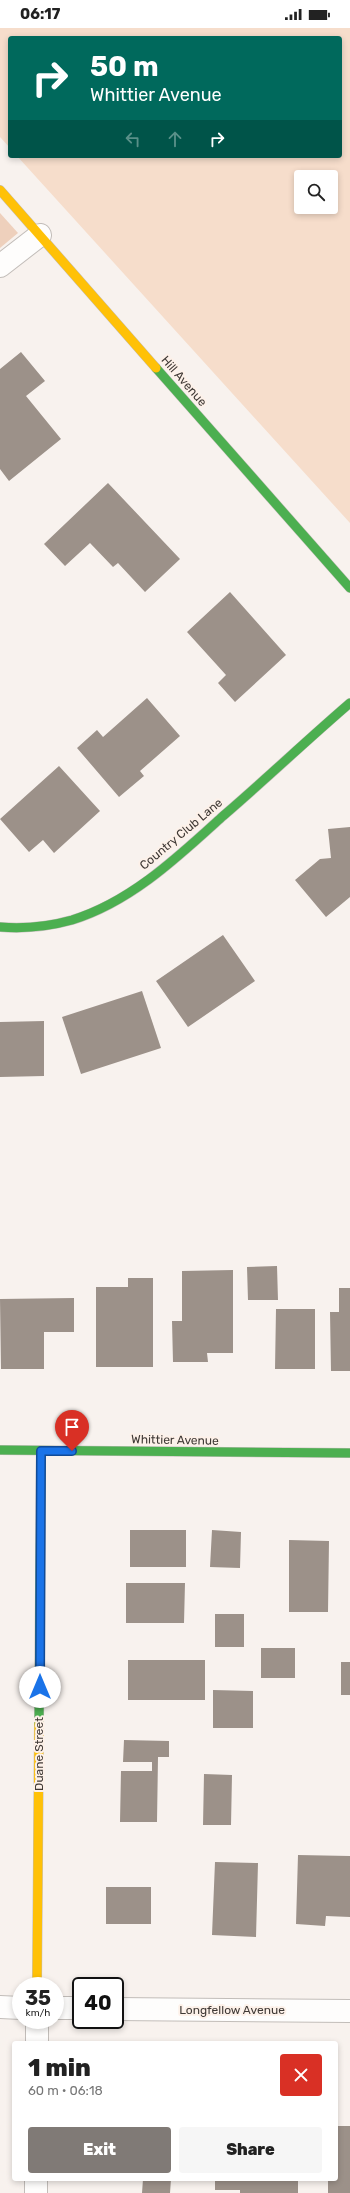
<!DOCTYPE html>
<meta charset="utf-8">
<style>
:root{--surface:#fff;--page:#f6f6f6;--text:#222;--muted:#767676;--accent:#807a76}
body{margin:0;font-family:Rubik,sans-serif;background:var(--page);color:var(--text);height:100vh;display:flex;flex-direction:column;font-size:15px;white-space:nowrap}
*{box-sizing:border-box;margin:0}
p{font-size:13px;color:var(--muted)}
.icon{flex:none;width:22px;height:22px;fill:none;stroke:currentColor;stroke-width:2;stroke-linecap:round;stroke-linejoin:round}
.map{position:relative;flex:1;overflow:hidden}
.drawer{position:absolute;left:12px;top:2013px;width:326px;height:140px;display:flex;flex-direction:column;background:var(--surface);border-radius:4px;box-shadow:0 2px 6px #0003}
.drawer>*{flex:none}
.top-card{position:absolute;left:8px;top:8px;width:334px;height:122px;border-radius:4px;box-shadow:0 2px 6px #0003;background:#00695c;color:#fff;overflow:hidden}
.tools{position:absolute;left:294px;top:142px;display:grid;gap:8px}
.tools a{display:grid;place-items:center;width:44px;height:44px;border-radius:4px;background:var(--surface);box-shadow:0 2px 6px #0003;font-size:20px}
.speed{position:absolute;left:12px;top:1949px;display:flex;gap:8px;font-size:20px;font-weight:700;text-align:center}
.speed>*{display:grid;place-content:center;width:52px;height:52px;border-radius:50%;background:var(--surface);box-shadow:0 2px 6px #0003;line-height:1}
.speed small{font-size:10px;font-weight:400}
.speed .limit{border:2px solid #111;border-radius:6px;background:#fff;color:#111}
.pin{position:absolute;display:grid;place-items:center;width:34px;height:34px;color:#fff;margin:-41px -17px;border-radius:50% 50% 50% 0;rotate:-45deg;box-shadow:0 0 4px #0007}
.pin .icon{rotate:45deg}
.me{position:absolute;width:44px;margin:-22px;rotate:0deg;stroke-linejoin:round;filter:drop-shadow(0 0 3px #0008)}
.turn{display:flex;align-items:center;gap:14px;height:84px;padding:0 16px;font-size:18px}
.turn .icon{width:52px;height:52px;stroke-width:2.5}
.turn b{display:block;font-size:28px;line-height:34px}
.lanes{display:flex;align-items:center;height:38px;padding:0 16px;background:#0003;justify-content:center;gap:20px;direction:ltr}
.lanes .off{opacity:.35}
.round{display:grid;place-items:center;flex:none;width:42px;height:42px;border-radius:4px;background:var(--page)}
.overview{display:flex;align-items:center;justify-content:space-between;height:68px;padding:0 16px}
h1{font-size:24px;font-weight:800;line-height:30px}
.primary-button{display:flex;gap:8px;margin-top:auto;padding:8px 16px}
.primary-button a{flex:1;height:46px;border-radius:4px;background:var(--accent);color:#fff;font-size:16px;font-weight:800;line-height:46px;text-align:center}
.primary-button a+a{background:var(--page);color:var(--text)}
.status{display:flex;justify-content:space-between;align-items:center;height:28px;padding:0 20px;background:var(--surface);direction:ltr}
.status svg{height:11px;fill:currentColor}
.map>svg:first-child{display:block}
.green{fill:#f6ddcb;fill-rule:evenodd}
.forest{fill:#eed0bc}
.building{fill:#9c9189}
.lines{fill:none;stroke-linecap:round;stroke-linejoin:round}
.street-casing{stroke:#c2bdb9;stroke-width:24}
.fast-casing{stroke:#c2bdb9;stroke-width:10}
.slow-casing{stroke:#c2bdb9;stroke-width:10}
.street{stroke:#fefdfc;stroke-width:22}
.fast{stroke:#4caf50;stroke-width:9}
.slow{stroke:#ffc107;stroke-width:9}
.route-casing{stroke:#114b97;stroke-width:10}
.route{stroke:#1a73e8;stroke-width:7}
.labels{text-anchor:middle;dominant-baseline:central;stroke-width:4;stroke-linejoin:round;paint-order:stroke}
.street-label{font-size:12px;fill:#3f3935;stroke:#fdf1e9}
</style>
<div class="status"><b>06:17</b><svg viewBox="0 0 49 12"><path d="M0 12V9h3v3zM5 12V6h3v6zM10 12V3h3v9zM15 12V0h3v12zM26 1h20v11H26zM47 4h2v5h-2z"/></svg></div>
<div class="map">
<svg width="350" height="2165" viewBox="0 0 350 2165">
<rect width="100%" height="100%" fill="#f8f2ee"/>
<!-- green -->
<path class="green" d="M0 0H350V495L17 128H340V10H10V120L0 109ZM301 149H331V179H301Z"/>
<!-- forest -->
<path class="forest" d="M0 185 18 205 0 220Z"/>
<!-- building -->
<path class="building" d="M21 324 45 353 26 368 61 411 9 453 0 441V341Z
M108 455 180 531 145 564 118 535 113 539 90 515 65 538 44 516Z
M230 564 286 627 235 674 218 655 226 647 187 604Z
M147 670 180 708 140 743 144 748 119 769 77 720 97 702 103 709Z
M59 738 100 783 54 825 43 812 29 824 0 791Z
M350 799V869L326 889 295 852 320 831 331 830 328 801Z
M223 907 255 953 188 999 156 953Z
M142 963 161 1020 81 1046 62 989Z
M44 993V1048L0 1049V994Z
M277 1238 278 1272H248L247 1239Z
M233 1242V1325H207L208 1334H173L172 1293H182V1243Z
M128 1250H153V1339H96V1259H128Z
M339 1260H350V1343H331L330 1284H339Z
M74 1270V1304H44V1341H1L0 1271Z
M276 1281H315V1341H275Z
M130 1502H186V1539H130Z
M212 1502 241 1504 240 1540 210 1539Z
M289 1512 329 1513 328 1584H289Z
M126 1555H185L184 1595H126Z
M215 1586H244V1619H215Z
M261 1620H295V1650H261Z
M128 1632H205V1672H128Z
M341 1634H350V1667H341Z
M213 1662 253 1663V1700H213Z
M124 1712 169 1713V1729H158L157 1794H120L121 1743H152V1734H123Z
M204 1746 232 1747 231 1797H203Z
M298 1827 350 1828V1889L326 1888 325 1898 296 1896Z
M215 1834 258 1835 256 1909 212 1907Z
M106 1859H151V1896H106Z
M336 2098H350V2165H328V2151H336Z
M143 2151H171L170 2165H142Z
M215 2151H298V2165H240V2162H215Z"/>
<g class="lines">
<!-- street casing -->
<g class="street-casing">
<path id="street" d="M0 238 40 207
M0 1979 21 1980
M55 1980H81
M115 1981 350 1983
M37 2015V1992
M36 2165V2151"/>
</g>
<!-- fast casing -->
<g class="fast-casing">
<path id="fast" d="M156 340 350 560
M0 899C25 901 47 899 72 892 131 874 179 828 223 788 266 751 307 712 350 675
M0 1422 350 1425
M39 1696 41 1423"/>
</g>
<!-- slow casing -->
<g class="slow-casing">
<path id="slow" d="M0 162 156 340
M37 1958 39 1696"/>
</g>
<!-- street -->
<use href="#street" class="street"/>
<!-- fast -->
<use href="#fast" class="fast"/>
<!-- slow -->
<use href="#slow" class="slow"/>
</g>
<g class="lines">
<!-- route casing -->
<g class="route-casing">
<path id="route" d="M40 1659 41 1423H72"/>
</g>
<!-- route -->
<use href="#route" class="route"/>
</g>
<g class="labels">
<!-- street labels -->
<g class="street-label">
<text transform="translate(184 353) rotate(49)">Hill Avenue</text>
<text transform="translate(181 806) rotate(-40)">Country Club Lane</text>
<text transform="translate(175 1412) rotate(1)">Whittier Avenue</text>
<text transform="translate(39 1726) rotate(-90)">Duane Street</text>
<text x="232" y="1982">Longfellow Avenue</text>
</g>
</g>
</svg>
<div class="tools">
<a><svg class="icon" aria-label="search" viewBox="0 0 24 24"><circle cx="10" cy="10" r="6"/><path d="M15 15l6 6"/></svg></a>
</div>
<div class="speed"><div>35<small>km/h</small></div><div class="limit">40</div></div>
<div class="pin" style="left:72px;top:1423px;background:#d93025"><svg class="icon" aria-label="arrive" viewBox="0 0 24 24"><path d="M6 21V4h12l-3 4 3 4H6"/></svg></div>
<svg class="me" style="left:40px;top:1659px" viewBox="-20 -20 40 40"><circle r="19" fill="#fff"/><path d="M0-13L10 11 0 6-10 11z" fill="#1a73e8"/></svg>
<div class="top-card">
<div class="turn"><svg class="icon" aria-label="right" viewBox="0 0 24 24"><path d="M7 20v-9h11M14 6l5 5-5 5"/></svg><div><b>50 m</b>Whittier Avenue</div></div>
<div class="lanes"><svg class="icon off" aria-label="left" viewBox="0 0 24 24"><path d="M17 20v-9H6M10 6l-5 5 5 5"/></svg><svg class="icon off" aria-label="ahead" viewBox="0 0 24 24"><path d="M12 20V5M6 11l6-6 6 6"/></svg><svg class="icon" aria-label="right" viewBox="0 0 24 24"><path d="M7 20v-9h11M14 6l5 5-5 5"/></svg></div>
</div>
<section class="drawer">
<div class="overview"><div><h1>1 min</h1><p>60 m · 06:18</p></div><a class="round" style="background:#d93025;color:#fff"><svg class="icon" aria-label="close" viewBox="0 0 24 24"><path d="M6 6l12 12M18 6L6 18"/></svg></a></div>
<div class="primary-button"><a>Exit</a><a>Share</a></div>
</section>
</div>
